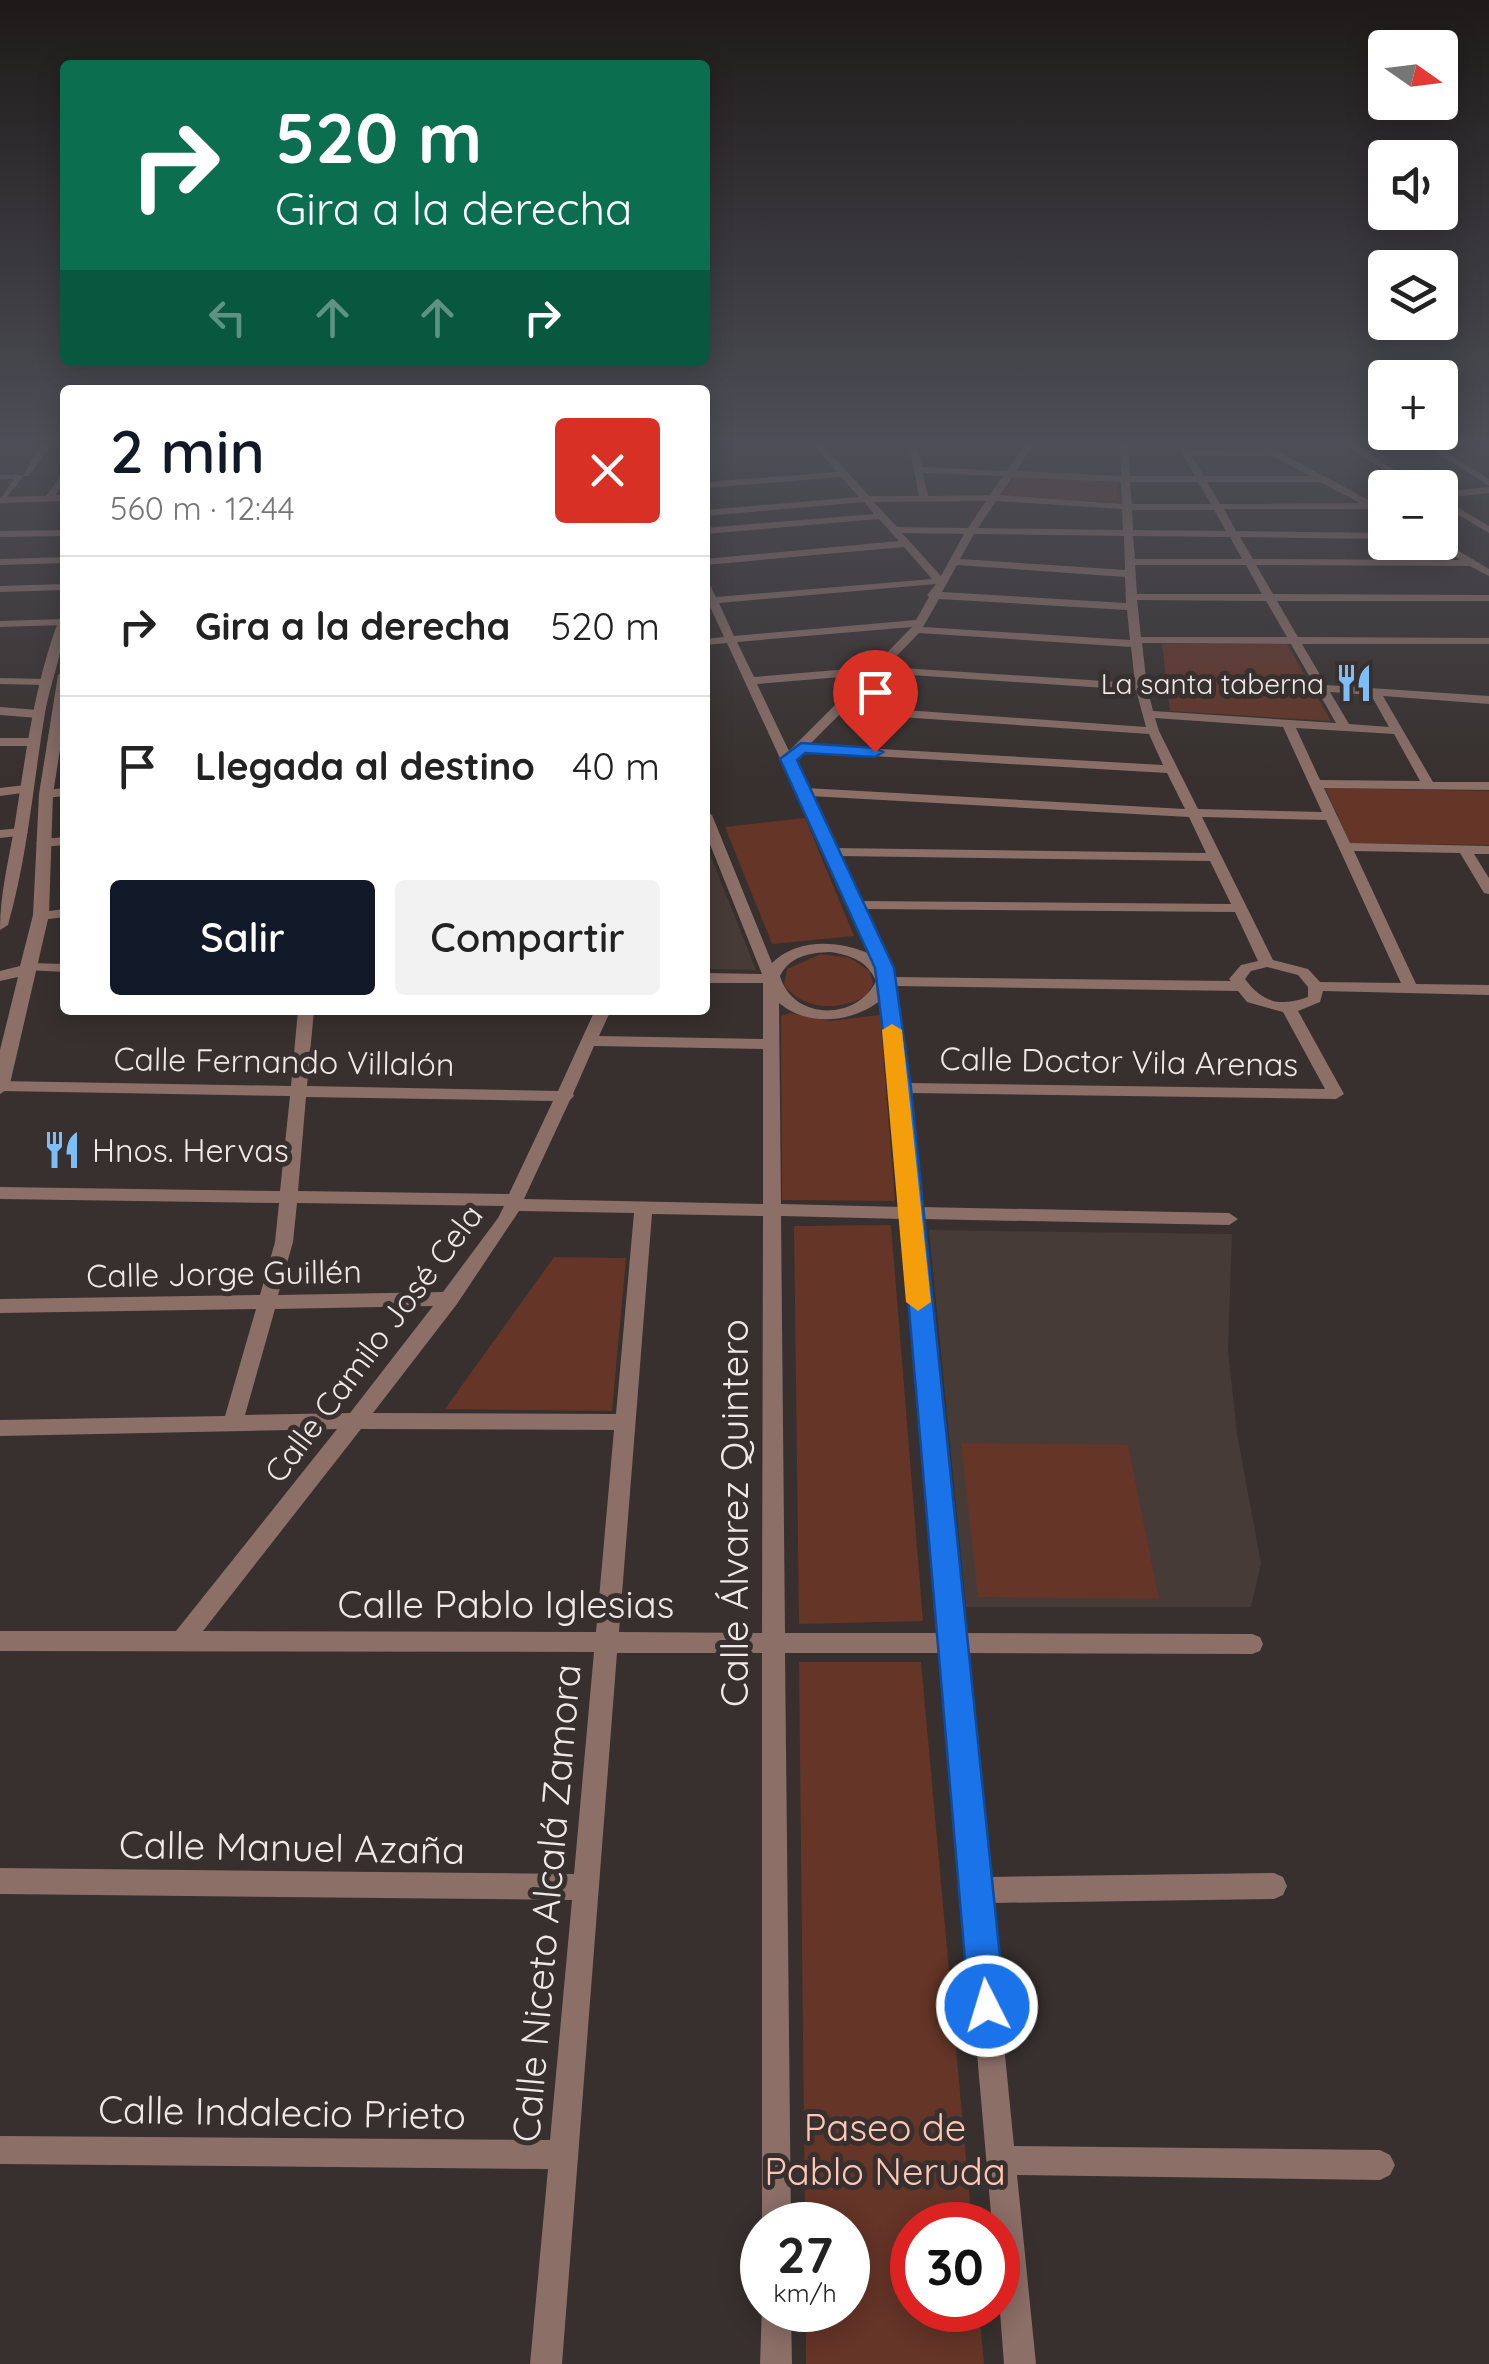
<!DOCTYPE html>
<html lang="es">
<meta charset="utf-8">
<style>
:root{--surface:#fff;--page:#f2f2f2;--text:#222;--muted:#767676;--line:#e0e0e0;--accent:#111827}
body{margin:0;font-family:Quicksand,sans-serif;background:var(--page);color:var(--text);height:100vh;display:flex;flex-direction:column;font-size:38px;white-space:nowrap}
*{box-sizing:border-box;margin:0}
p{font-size:32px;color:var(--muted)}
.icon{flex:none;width:55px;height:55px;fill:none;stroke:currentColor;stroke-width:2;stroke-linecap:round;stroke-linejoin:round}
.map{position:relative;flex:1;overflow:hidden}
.side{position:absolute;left:60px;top:385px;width:650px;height:630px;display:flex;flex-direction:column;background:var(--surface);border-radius:10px;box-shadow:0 5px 25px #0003}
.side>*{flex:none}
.top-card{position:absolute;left:60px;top:60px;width:650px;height:305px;border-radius:10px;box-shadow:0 5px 25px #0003;background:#0b6e4f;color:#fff;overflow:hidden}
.needle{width:65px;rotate:104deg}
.fabs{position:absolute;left:1368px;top:30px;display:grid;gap:20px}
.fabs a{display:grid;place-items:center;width:90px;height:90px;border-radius:10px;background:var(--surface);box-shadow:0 5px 25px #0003;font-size:50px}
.speed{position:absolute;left:740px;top:2202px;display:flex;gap:20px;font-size:50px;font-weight:700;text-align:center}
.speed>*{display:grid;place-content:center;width:130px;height:130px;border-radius:50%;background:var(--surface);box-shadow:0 5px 25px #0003;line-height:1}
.speed small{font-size:25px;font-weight:400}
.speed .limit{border:15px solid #d22;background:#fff;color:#111}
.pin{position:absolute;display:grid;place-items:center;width:85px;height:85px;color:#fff;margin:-102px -42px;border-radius:50% 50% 50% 0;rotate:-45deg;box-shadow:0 0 10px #0007}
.pin .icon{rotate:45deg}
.me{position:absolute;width:110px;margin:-55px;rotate:355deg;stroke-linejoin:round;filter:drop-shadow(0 0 8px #0008)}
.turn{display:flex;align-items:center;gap:35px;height:210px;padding:0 50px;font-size:45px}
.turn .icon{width:130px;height:130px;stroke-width:2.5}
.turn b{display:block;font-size:70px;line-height:85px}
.lanes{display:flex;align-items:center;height:95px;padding:0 50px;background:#0003;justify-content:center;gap:50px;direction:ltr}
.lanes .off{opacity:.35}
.round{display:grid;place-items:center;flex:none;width:105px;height:105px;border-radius:10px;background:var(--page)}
.overview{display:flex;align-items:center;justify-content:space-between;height:170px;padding:0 50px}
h1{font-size:60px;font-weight:600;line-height:75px;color:var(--accent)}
.cta{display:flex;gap:20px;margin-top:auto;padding:20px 50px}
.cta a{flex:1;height:115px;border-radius:10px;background:var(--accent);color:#fff;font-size:40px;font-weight:600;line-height:115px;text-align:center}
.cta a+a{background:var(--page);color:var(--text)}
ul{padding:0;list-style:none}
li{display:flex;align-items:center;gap:30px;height:140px;padding:0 50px;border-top:2px solid var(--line)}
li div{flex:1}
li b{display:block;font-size:38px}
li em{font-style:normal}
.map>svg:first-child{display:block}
.built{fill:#473b37}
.green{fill:#653527}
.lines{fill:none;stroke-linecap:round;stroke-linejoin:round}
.pedestrian{fill:#8c6f67;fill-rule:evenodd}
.minor{fill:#8c6f67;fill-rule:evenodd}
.tertiary{fill:#8c6f67;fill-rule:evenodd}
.route{fill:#1a73e8;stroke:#114b97;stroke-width:2.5}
.slow{fill:#f59e0b}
.labels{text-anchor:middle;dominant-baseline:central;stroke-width:10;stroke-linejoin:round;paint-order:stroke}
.far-poi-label{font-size:28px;fill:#eee9e8;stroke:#37302e;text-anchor:end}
.street-label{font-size:32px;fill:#eee9e8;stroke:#37302e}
.poi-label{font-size:32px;fill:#eee9e8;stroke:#37302e;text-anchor:start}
.near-street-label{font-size:38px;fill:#eee9e8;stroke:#37302e}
.near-park-label{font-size:38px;fill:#ffc6b5;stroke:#37302e}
</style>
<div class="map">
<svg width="1489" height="2364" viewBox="0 0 1489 2364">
<rect width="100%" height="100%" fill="#37302e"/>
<!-- built -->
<path class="built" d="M705 836 712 859 756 970 705 969Z
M929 1230 1232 1234 1228 1350 1237 1434 1261 1563 1251 1607H966Z"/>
<!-- green -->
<path class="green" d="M1016 474 1118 482 1120 503 1002 495Z
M1162 644H1287L1331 721 1170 711Z
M1325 788 1489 791V845L1350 843Z
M805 818 854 936 772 944 725 827Z
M821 954 850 958 870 971 873 984 866 996C840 1011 803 1011 784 985L787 969Z
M790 1013 830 1021 880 1015 895 1201 782 1200 781 1016Z
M891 1225 923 1621 799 1624 794 1226Z
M554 1257 626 1258 612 1411 445 1409Z
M961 1443 1128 1445 1159 1599 978 1597Z
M799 1662H921L972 2225H912V2310H979L984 2364H806V2310H848V2225H805Z"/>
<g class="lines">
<!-- pedestrian -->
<path class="pedestrian" d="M0 475H19L23 477 3 502 0 499 14 479H0Z"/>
<!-- minor -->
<path class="minor" d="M42 444H51L29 476H23Z
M813 444H822L869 496H919L909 444H917L922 467 1007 471 1025 444H1034L1016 471 1121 476 1120 444H1128L1130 476H1195L1177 444H1186L1189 450 1264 451 1253 444H1264L1376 504 1385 509V516L1370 509H1224L1236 531 1385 533V539L1240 537 1253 559 1460 560 1432 542H1440V540L1489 569V576L1470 566 1256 565 1273 594 1489 595V601H1277L1298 637 1489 638V644H1302L1326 685 1489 696V704L1383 696 1433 782H1489V790L1324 788 1350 843 1489 846V854H1474L1489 878V894L1484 893 1460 853 1354 851 1416 984 1489 985V995L1323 991 1320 1002 1298 1011 1344 1094 1336 1099 910 1093 921 1207 1229 1213 1238 1219 1229 1225 922 1219 963 1633 1252 1634 1260 1637 1263 1644 1260 1651 1252 1654 965 1653 987 1877 1274 1873 1283 1877 1287 1886 1283 1895 1274 1899 990 1903 1014 2146 1380 2150 1390 2155 1395 2165 1390 2175 1380 2180 1017 2175 1036 2364H1004L998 2286V2225H992L942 1653H785L791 2225H762V2228V1653H617L562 2364H530L548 2169 0 2164V2136L550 2140 572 1900 0 1894V1868L574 1874 594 1652 0 1651V1631H176L337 1429 0 1436V1420L225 1416 256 1309 0 1313V1299L260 1295 275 1242 279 1203 0 1199V1187L280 1191 290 1096 1 1091 0 1081 291 1086 298 1010H314L307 1086 558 1091 595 1010H611L599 1036 763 1039V983H705V973L762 974 705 832V811L712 815 772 963C797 938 839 940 870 954L727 643 705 645V639L724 637 705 596V582L709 583 716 597 932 579 904 547 705 565V559L899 541 879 519 705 534V528L874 514 864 502 705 516V510L859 497 841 477 705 488V482L837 472ZM1192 456H1272L1310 476H1204ZM923 473 1003 476 990 495 928 496ZM1012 477 1121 482 1122 504 1000 495ZM1130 482H1198L1211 504H1132ZM1207 482H1320L1360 503 1220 504ZM986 501 968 528 897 527 874 502ZM996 501 1122 509 1123 530 978 528ZM1132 510H1214L1226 531 1133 530ZM902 533 964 534 941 576ZM974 534 1124 536 1125 570 960 559ZM1133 536 1230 537 1242 559H1135ZM957 565 1125 577 1126 603 942 592ZM1135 565H1246L1262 594H1137ZM936 584 927 595 929 597 916 620 734 636 719 603ZM939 599 1127 610 1130 640 923 627ZM1137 600 1266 601 1287 637H1141ZM912 627 873 667 754 677 737 642ZM919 633 1131 647 1135 683 886 667ZM1142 643 1291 644 1336 723 1153 711 1147 687ZM880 673 1136 690 1146 727 847 706ZM865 675 789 751 757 684ZM1330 692 1371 695 1389 727 1349 724ZM841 713 1149 734 1163 765 809 745ZM1155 718 1283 727 1322 812 1198 809 1159 731ZM1296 728 1394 734 1420 781 1320 780ZM802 752 1167 773 1185 809 806 788 793 761ZM810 796 1189 817 1206 853 834 848ZM1202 817 1326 820 1401 983 1320 982 1308 969 1273 960ZM838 856 1210 861 1231 904 859 901ZM863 909 1235 912 1258 961 1241 965 1229 979 1231 981 893 977ZM830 952C850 955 868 961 876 981 857 1021 793 1021 780 976 790 956 809 953 830 952ZM1267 967 1298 975 1308 987V997C1280 1007 1263 1003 1245 979L1251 971ZM894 986 1238 991 1247 1002 1283 1012 1325 1089 908 1083ZM881 1000 893 1088 903 1207 781 1204 779 1003C808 1027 852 1023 881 1000ZM594 1046 763 1049V1204L524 1199 570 1100 574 1096 573 1094ZM306 1097 553 1101 509 1194 298 1191ZM297 1203 504 1206 498 1218 443 1292 278 1295 293 1242ZM519 1211 634 1213 616 1414 373 1413 457 1304ZM652 1214 763 1216 762 1633 619 1632ZM781 1216 904 1219 940 1633H785ZM433 1306 350 1413 245 1415 275 1309ZM361 1429 614 1430 596 1632 203 1631Z
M1343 444H1354L1423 488H1412Z
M1423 444H1434L1489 479V486Z
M65 470V481L56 495H65V501L0 503V497L46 496Z
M1489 487V493L1442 498 1489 526V533L1440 504V492Z
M65 530V536L0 537V531Z
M65 557V563L0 565V559Z
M65 584V590L0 592V586Z
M64 619V625L0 627V621Z
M0 678 44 679 50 682 44 685 0 684Z
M0 707 38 710 44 714 38 718 0 715Z
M0 738H33L39 742 33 746H0Z
M25 785 31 789 30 792 0 796V788Z
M65 788V796L46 798 40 794 46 790Z
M21 828 28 832 26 835 0 838V830Z
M65 837V845L43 847 36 843 43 839Z
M65 909V917L41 920 34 916 41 912Z
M31 963 65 964V972L26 970 24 967 26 964Z
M762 2305V2310H791L792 2364H760Z"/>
<!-- tertiary -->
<path class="tertiary" d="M65 615C65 648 51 680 45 713 33 784 28 855 8 925L0 930C0 893 9 859 15 823 26 753 34 686 59 619Z
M65 671V718L53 794 49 915 9 1088 0 1094V1050L18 977 0 981V971L20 966 33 915 39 794 58 675Z"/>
</g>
<!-- sky -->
<linearGradient id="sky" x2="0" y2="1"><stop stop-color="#1e1a19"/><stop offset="0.57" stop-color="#4d4e57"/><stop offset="1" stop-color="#4d4e57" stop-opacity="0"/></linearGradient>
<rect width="1489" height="775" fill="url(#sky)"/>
<!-- route -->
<path class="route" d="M801 743 875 748 883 752 875 757 805 753 797 760 894 968 911 1088 1005 2006 1000 2018 987 2023 974 2018 969 2006 890 1088 875 968 780 759Z"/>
<!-- slow -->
<path class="slow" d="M892 1024 902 1030 931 1302 918 1311 906 1302 882 1030Z"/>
<!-- icons -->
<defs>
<g id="restaurant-bare" transform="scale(3)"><path d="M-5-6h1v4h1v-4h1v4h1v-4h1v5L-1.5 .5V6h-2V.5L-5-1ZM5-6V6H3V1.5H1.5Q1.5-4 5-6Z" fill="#7dbef9" stroke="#37302e" stroke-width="2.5" paint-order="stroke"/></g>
</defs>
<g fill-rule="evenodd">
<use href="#restaurant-bare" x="1354" y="683"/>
<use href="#restaurant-bare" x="62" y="1150"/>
</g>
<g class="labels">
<!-- far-poi labels -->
<g class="far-poi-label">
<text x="1324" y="683">La santa taberna</text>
</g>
<!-- street labels -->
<g class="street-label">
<text transform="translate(284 1061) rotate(1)">Calle Fernando Villalón</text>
<text transform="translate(1119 1061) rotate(1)">Calle Doctor Vila Arenas</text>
<text transform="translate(224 1273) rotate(-1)">Calle Jorge Guillén</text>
<text transform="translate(373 1343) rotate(-53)">Calle Camilo José Cela</text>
</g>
<!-- poi labels -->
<g class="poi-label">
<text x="92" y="1150">Hnos. Hervas</text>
</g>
<!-- near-street labels -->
<g class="near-street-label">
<text transform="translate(734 1513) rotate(-90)">Calle Álvarez Quintero</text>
<text x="506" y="1604">Calle Pablo Iglesias</text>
<text transform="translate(292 1847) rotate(1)">Calle Manuel Azaña</text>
<text transform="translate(546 1903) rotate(-85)">Calle Niceto Alcalá Zamora</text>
<text transform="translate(282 2112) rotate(1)">Calle Indalecio Prieto</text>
</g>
<!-- near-park labels -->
<g class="near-park-label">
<text x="885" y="2127">Paseo de<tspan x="885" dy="44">Pablo Neruda</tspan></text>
</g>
</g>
</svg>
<div class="fabs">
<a><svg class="needle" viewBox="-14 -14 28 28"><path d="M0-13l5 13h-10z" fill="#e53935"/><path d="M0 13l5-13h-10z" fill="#767676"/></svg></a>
<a><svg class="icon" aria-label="sound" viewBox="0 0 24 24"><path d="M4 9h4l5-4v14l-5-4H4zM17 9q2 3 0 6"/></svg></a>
<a><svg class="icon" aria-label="layers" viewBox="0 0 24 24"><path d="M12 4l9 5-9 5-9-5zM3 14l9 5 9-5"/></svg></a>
<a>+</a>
<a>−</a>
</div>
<div class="speed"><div>27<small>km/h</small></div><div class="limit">30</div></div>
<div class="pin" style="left:875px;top:752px;background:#d93025"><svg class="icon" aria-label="arrive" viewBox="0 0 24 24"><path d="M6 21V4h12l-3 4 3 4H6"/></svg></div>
<svg class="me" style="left:987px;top:2006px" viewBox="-20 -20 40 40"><circle r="17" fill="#1a73e8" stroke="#fff" stroke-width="3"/><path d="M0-11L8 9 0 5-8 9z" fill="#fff"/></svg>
<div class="top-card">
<div class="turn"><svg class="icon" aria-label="right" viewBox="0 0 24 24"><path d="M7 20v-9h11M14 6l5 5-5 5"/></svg><div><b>520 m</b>Gira a la derecha</div></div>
<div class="lanes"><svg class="icon off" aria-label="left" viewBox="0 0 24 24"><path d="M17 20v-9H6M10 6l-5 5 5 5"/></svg><svg class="icon off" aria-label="ahead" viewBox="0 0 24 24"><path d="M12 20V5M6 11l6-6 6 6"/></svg><svg class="icon off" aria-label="ahead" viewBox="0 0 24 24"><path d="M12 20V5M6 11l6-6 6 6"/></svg><svg class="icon" aria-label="right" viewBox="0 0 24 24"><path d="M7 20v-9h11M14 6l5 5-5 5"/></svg></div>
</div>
<section class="side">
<div class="overview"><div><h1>2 min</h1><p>560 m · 12:44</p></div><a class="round" style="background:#d93025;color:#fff"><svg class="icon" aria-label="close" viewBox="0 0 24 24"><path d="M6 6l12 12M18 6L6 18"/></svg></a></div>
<ul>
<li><svg class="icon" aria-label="right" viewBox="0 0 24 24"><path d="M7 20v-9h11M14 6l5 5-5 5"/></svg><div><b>Gira a la derecha</b></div><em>520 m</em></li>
<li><svg class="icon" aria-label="arrive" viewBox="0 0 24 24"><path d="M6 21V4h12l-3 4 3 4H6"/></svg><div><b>Llegada al destino</b></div><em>40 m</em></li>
</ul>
<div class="cta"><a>Salir</a><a>Compartir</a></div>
</section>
</div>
